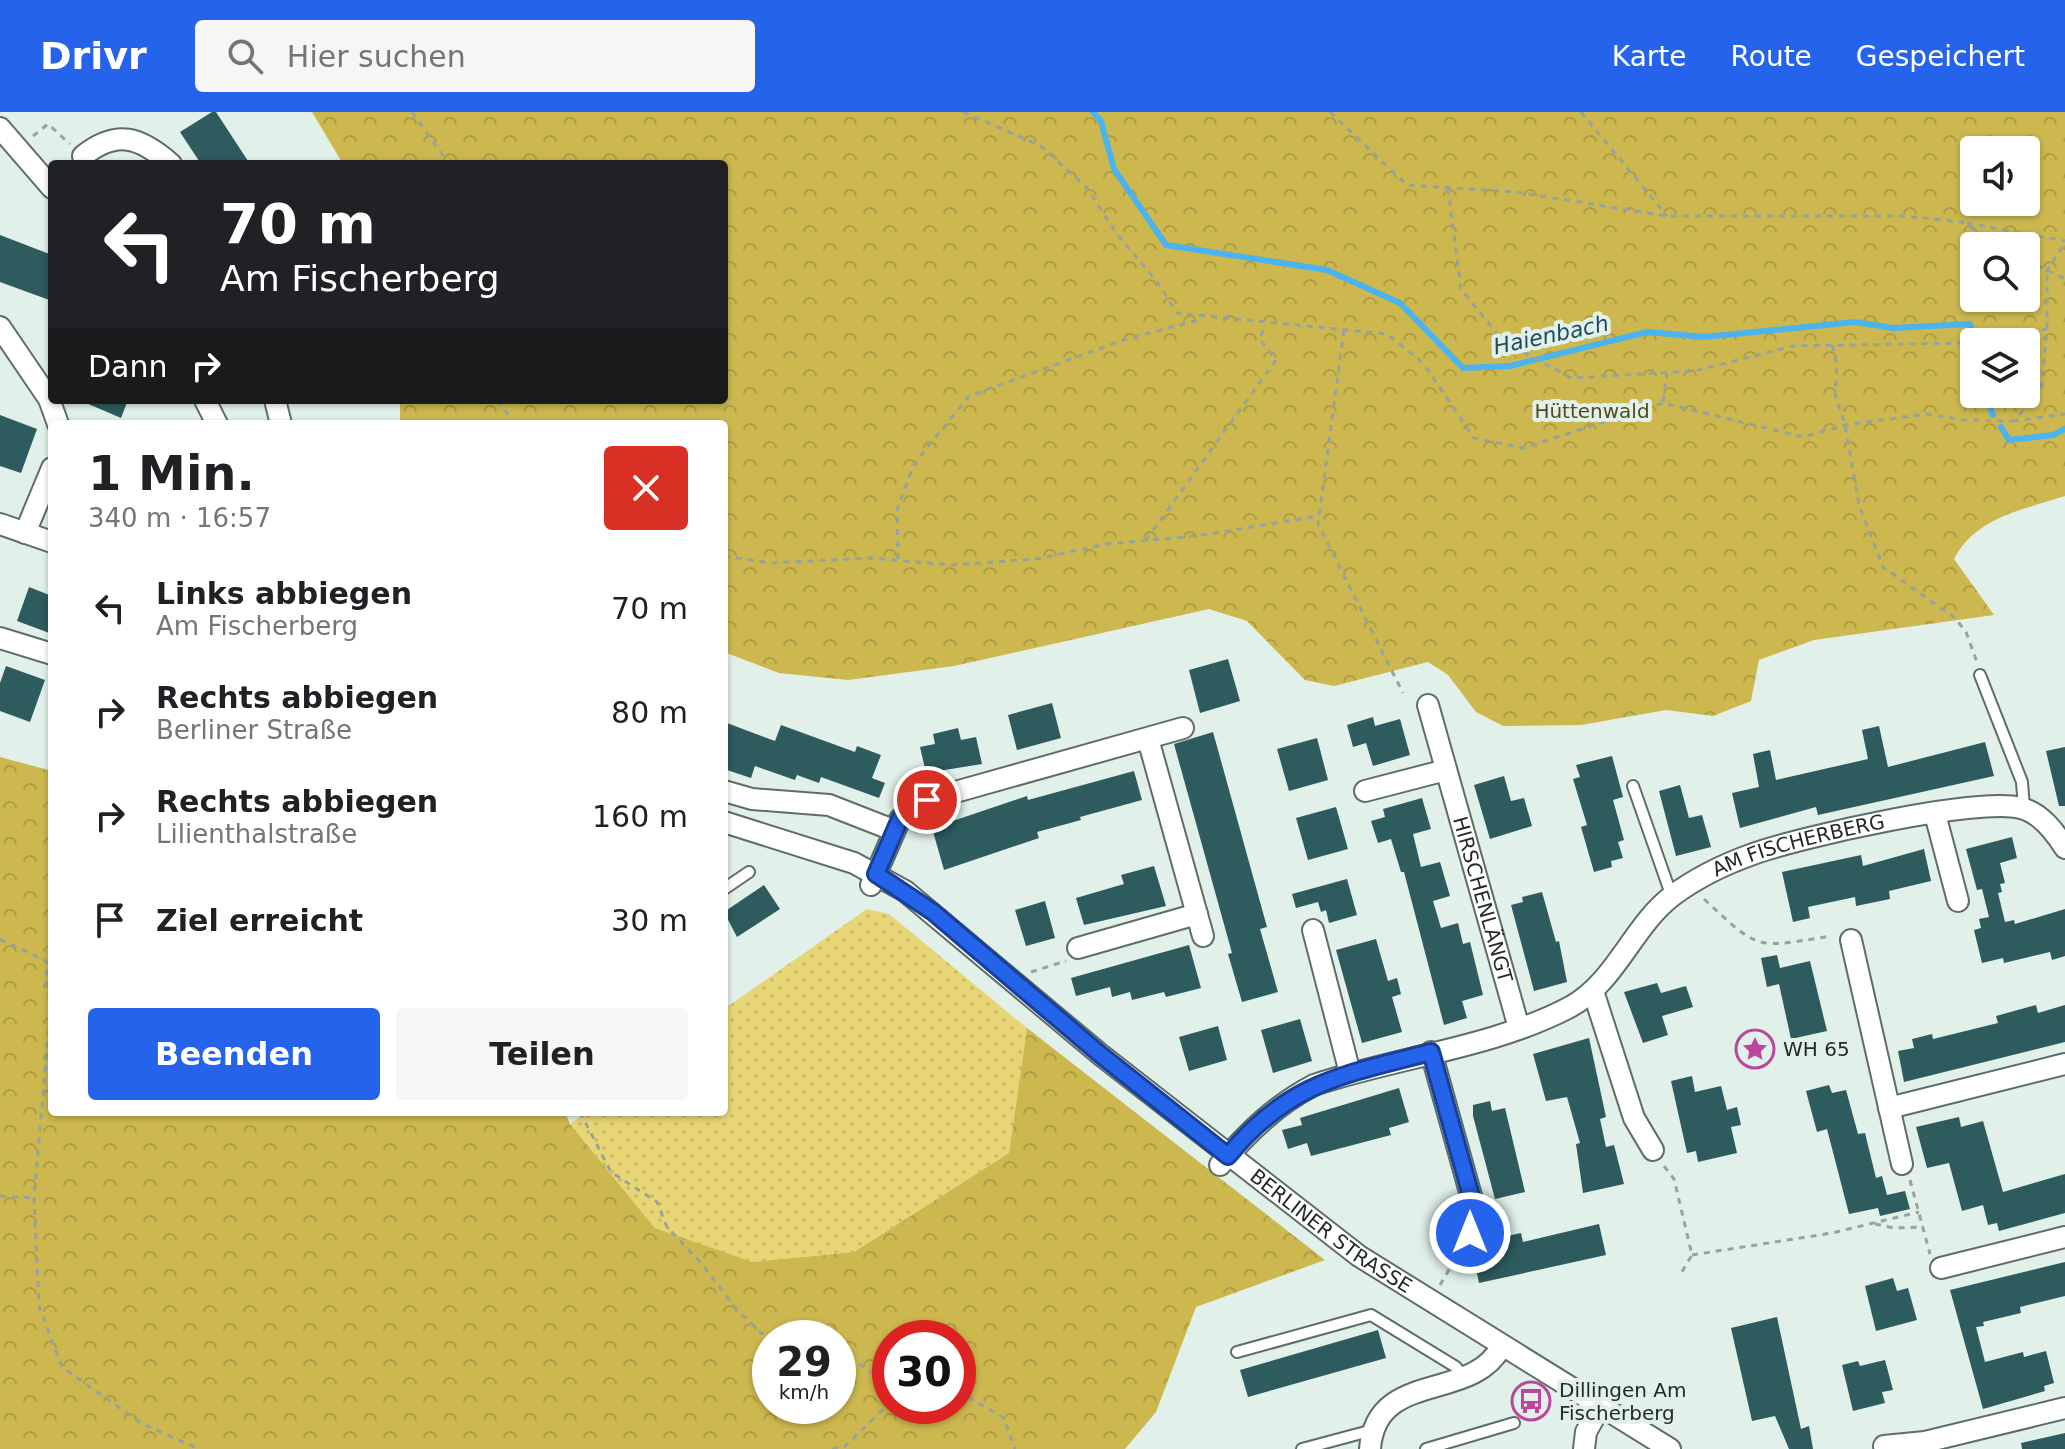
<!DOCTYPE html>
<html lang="de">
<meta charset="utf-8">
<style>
:root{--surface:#fff;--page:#f6f6f6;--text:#202124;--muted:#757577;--accent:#2563eb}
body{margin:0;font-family:"DejaVu Sans",sans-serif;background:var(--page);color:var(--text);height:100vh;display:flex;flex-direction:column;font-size:30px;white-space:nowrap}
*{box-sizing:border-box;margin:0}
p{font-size:26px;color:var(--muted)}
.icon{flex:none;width:44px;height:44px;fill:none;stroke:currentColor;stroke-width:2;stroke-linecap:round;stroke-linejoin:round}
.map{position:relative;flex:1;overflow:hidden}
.drawer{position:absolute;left:48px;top:308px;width:680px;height:696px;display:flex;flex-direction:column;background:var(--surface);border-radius:8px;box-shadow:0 2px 6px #0004}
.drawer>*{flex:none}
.guide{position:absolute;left:48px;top:48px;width:680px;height:244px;border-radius:8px;box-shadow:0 2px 6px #0004;background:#202124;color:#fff;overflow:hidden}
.tools{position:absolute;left:1960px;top:24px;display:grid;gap:16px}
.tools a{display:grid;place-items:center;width:80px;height:80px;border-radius:8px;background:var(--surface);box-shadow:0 2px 6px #0004;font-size:40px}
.speed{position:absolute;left:752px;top:1208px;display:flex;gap:16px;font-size:40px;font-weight:700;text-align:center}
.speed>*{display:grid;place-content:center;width:104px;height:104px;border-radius:50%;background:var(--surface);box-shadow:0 2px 6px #0004;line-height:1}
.speed small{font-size:20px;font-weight:400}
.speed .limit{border:12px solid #d22;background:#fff;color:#111}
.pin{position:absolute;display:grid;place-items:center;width:68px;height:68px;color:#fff;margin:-34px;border:4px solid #fff;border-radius:50%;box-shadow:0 2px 8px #0007}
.me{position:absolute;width:88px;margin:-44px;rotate:0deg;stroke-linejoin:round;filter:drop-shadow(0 0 6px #0008)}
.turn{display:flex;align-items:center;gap:28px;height:168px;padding:0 40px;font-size:36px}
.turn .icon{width:104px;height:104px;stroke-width:2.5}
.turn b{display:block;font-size:56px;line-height:68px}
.then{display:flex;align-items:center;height:76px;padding:0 40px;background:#0003;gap:16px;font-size:30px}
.round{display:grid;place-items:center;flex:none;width:84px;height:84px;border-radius:8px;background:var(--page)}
.overview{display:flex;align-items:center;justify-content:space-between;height:136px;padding:0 40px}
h1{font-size:48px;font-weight:800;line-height:60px}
.cta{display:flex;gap:16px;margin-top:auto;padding:16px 40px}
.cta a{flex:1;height:92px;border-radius:8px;background:var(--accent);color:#fff;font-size:32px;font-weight:800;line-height:92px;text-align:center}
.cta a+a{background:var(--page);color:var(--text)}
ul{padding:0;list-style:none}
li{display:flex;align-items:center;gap:24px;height:104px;padding:0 40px}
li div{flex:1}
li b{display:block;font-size:30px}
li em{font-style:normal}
header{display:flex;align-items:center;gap:48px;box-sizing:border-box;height:112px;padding:0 40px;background:var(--accent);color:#fff}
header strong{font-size:38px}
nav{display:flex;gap:44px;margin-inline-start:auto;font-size:28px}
.search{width:560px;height:72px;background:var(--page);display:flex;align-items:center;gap:20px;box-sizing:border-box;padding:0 28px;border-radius:8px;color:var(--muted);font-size:30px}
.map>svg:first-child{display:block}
.green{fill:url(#green-dots)}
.forest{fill:url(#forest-crowns);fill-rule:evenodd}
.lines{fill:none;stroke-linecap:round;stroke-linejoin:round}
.stream{stroke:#4bb3ed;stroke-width:6}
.building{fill:#2d5b5e}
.service-casing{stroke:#5f6d67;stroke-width:14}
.minor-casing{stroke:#5f6d67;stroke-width:24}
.path{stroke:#97a39d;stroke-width:3;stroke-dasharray:6 6;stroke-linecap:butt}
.service{stroke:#fff;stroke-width:10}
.minor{stroke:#fff;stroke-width:20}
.route-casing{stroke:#184099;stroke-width:20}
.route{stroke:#2563eb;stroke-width:14}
.labels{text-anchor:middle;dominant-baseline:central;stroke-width:8;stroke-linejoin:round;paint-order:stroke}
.park-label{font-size:20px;fill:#534b1f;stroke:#e1f1ea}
.street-label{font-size:20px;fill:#242a27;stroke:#e1f1ea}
.poi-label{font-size:20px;fill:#242a27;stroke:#e1f1ea;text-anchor:start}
.water-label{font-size:22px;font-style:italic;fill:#1f4a62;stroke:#e1f1ea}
</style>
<header>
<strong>Drivr</strong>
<div class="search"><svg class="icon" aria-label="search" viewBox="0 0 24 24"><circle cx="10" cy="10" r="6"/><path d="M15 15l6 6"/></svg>Hier suchen</div>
<nav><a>Karte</a><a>Route</a><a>Gespeichert</a></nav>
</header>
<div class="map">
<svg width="2065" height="1337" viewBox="0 0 2065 1337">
<defs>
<pattern id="green-dots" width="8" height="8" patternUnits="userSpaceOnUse" patternTransform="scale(2)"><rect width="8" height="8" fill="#e8d676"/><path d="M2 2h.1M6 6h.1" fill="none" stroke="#c7b866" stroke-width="1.8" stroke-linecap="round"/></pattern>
<pattern id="forest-crowns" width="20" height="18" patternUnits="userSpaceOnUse" patternTransform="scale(2)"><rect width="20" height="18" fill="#ccb84f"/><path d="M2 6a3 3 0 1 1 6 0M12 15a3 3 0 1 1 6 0" fill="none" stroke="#af9e45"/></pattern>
</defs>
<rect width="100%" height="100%" fill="#e1f1ea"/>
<!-- green -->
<path class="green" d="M867 797 889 802 1027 916 1009 1041 854 1140 753 1150 655 1116 570 1012 586 1000H724V897Z"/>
<!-- forest -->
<path class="forest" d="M312 0H2065V384C2022 398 1976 405 1954 447L1994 503 1814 528 1759 548 1751 589 1713 604 1666 598 1581 613 1503 614 1476 600 1448 563 1428 550 1334 574 1305 568 1247 509 1209 497 954 554 848 568 779 561 724 540V312H400V288H724V52H343ZM1974 38H2026V90H1974ZM1974 134H2026V186H1974ZM1974 230H2026V282H1974Z
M0 645 52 659V1000H565L570 1012 655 1116 753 1150 854 1140 1009 1041 1027 916 1325 1148 1196 1195 1156 1300 1125 1337H0ZM770 1226H838V1294H770ZM890 1226H958V1294H890Z"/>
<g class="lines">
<!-- stream -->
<path class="stream" d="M1093 0 1101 9 1114 57 1166 133 1327 158 1400 191 1463 256 1510 254 1647 220 1704 225 1855 210 1893 216 1970 212 1974 230
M1984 282 1993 303
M2001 315 2009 328 2053 323 2065 317"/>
</g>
<!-- building -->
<path class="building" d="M212 0H216L250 52H201L180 20Z
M0 123 52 143V189L0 170Z
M79 288H128L121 306Z
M0 303 37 317 21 361 0 354Z
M29 475 52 484V522L17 509Z
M1228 547 1240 589 1200 601 1189 558Z
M6 554 45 568 30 610 0 599V571Z
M1052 591 1061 626 1017 638 1008 603Z
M1373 605 1375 614 1400 607 1410 643 1373 654 1366 631 1353 635 1347 613Z
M727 611 775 629 781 613 855 640 857 634 881 643 872 666 885 671 879 686 821 665 819 671 797 663 795 668 755 654 751 666 724 657Z
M1879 614 1888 655 1985 630 1994 664 1818 703 1816 695 1740 716 1732 681 1759 675 1753 642 1770 638 1776 668 1868 647 1862 618Z
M958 616 961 628 976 625 982 652 926 661 920 635 935 632 933 622Z
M1213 620 1267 815 1260 817 1278 880 1242 890 1228 842 1232 841 1174 632Z
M1317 626 1328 668 1289 679 1277 637Z
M2065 635V694H2059L2046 639Z
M1612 644 1623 685 1613 688 1624 728 1618 730 1623 746 1611 749 1612 755 1594 760 1581 715 1587 713 1573 667 1580 665 1576 653Z
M1134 659 1142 688 1080 705 1081 708 1037 720 1039 726 944 758 932 716 1027 684 1028 688Z
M1504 664 1511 689 1524 686 1532 714 1490 727 1474 673Z
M1680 673 1689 706 1702 703 1711 735 1676 744 1659 679Z
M1422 686 1431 717 1413 722 1421 755 1440 750 1450 784 1433 789 1441 816 1458 811 1463 832 1470 830 1483 883 1462 889 1467 906 1444 913 1404 760H1401L1391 727 1378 731 1371 709 1385 705 1383 697Z
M1336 695 1348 737 1308 748 1296 706Z
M2012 725 2017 746 2000 751 2005 771 2000 772 2002 780 1998 781 2005 810 2014 808 2015 812 2065 797V844L2052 848 2050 840 2004 851 2003 846 1982 851 1974 818 1981 816 1979 807 1989 805 1982 777 1977 778 1966 737Z
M1924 737 1931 769 1889 779 1890 787 1856 794 1855 785 1808 795 1810 806 1793 810 1782 760 1861 743 1863 754Z
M1154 754 1166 794 1084 813 1076 786 1124 772 1121 763Z
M1347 767 1357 803 1329 811 1326 798 1321 800 1318 790 1296 796 1292 782Z
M764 773 780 797 737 825 724 800Z
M1542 780 1556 830 1559 829 1567 870 1534 879 1511 793 1523 790 1522 785Z
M1045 789 1055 826 1026 834 1015 798Z
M1376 827 1388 869 1397 866 1401 882 1392 885 1402 920 1362 931 1336 838Z
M1189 833 1201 876 1166 885 1164 880 1132 888 1130 880 1112 885 1110 875 1076 884 1071 866Z
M1777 843 1780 856 1810 849 1827 919 1791 927 1779 872 1767 875 1761 846Z
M1657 871 1661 881 1686 874 1693 895 1662 904 1668 923 1643 931 1624 880Z
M2036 893 2038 901 2065 893V930L1904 970 1898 939 1914 936 1912 927 1932 922 1933 927 1998 911 1996 904Z
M1300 907 1312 949 1273 961 1261 918Z
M1218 914 1227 948 1189 959 1179 925Z
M1589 926 1606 1005 1600 1007 1606 1035 1614 1033 1624 1072 1583 1081 1576 1032 1580 1031 1567 985 1546 989 1533 942Z
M1692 964 1695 980 1721 974 1727 998 1737 995 1741 1013 1731 1015 1737 1041 1698 1050 1696 1039 1687 1041 1671 969Z
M1829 973 1832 981 1846 978 1858 1022 1865 1021 1876 1066 1882 1064 1887 1083 1905 1079 1910 1097 1880 1104 1878 1096 1849 1102 1827 1017 1817 1020 1806 979Z
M1399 976 1409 1010 1389 1016 1391 1023 1311 1044 1307 1031 1288 1037 1282 1018 1302 1013 1300 1006Z
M1490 989 1492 999 1505 996 1525 1080 1495 1087 1473 1004V993Z
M1959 1005 1961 1015 1983 1009 2003 1080 2065 1062V1101L1999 1119 1997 1111 1988 1113 1983 1093 1962 1099 1949 1051 1927 1056 1916 1015Z
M1599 1112 1606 1143 1479 1171 1473 1142 1480 1130 1521 1121 1523 1130Z
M2065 1150V1184L2020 1195 2021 1201 1983 1210 1984 1214 1976 1215 1985 1250 2023 1240 2024 1245 2046 1239 2054 1271 2044 1274 2045 1279 1983 1297 1950 1178Z
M1893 1166 1897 1179 1908 1176 1917 1208 1876 1219 1865 1174Z
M1777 1205 1801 1317 1809 1314 1813 1337H1789L1775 1304 1752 1309 1731 1216Z
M1378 1218 1386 1246 1248 1285 1240 1258Z
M1885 1248 1893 1278 1882 1280 1885 1291 1853 1299 1842 1253 1858 1249 1860 1254Z
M2065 1321V1337H2022L2021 1331Z"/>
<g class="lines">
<!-- service casing -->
<g class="service-casing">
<path id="service" d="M1980 563 2022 670 2024 696
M1633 674 1672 785
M724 777 749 760
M1237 1240 1371 1203 1456 1255 1464 1265
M1302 1337 1373 1318
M1426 1337 1514 1311"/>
</g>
<!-- minor casing -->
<g class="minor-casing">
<g id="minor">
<path d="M0 16 52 76"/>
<path d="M83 44C117 17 140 25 171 52"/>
<path d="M0 215 49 287 58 312"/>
<path d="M205 288 217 312"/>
<path d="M275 288 281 312"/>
<path d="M0 412 52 430"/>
<path d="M25 421 52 356"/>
<path d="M0 526 52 542"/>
<path id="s1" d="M1428 593 1519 916"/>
<path d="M1148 627 1203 824"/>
<path d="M724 679 752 687 829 693 893 718"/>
<path d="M1365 679 1446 658"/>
<path d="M1935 702 1958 789"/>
<path id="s2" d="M724 710 854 751 905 779 1101 943 1359 1144 1670 1337"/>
<path d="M871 773 900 707 927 688 1183 616"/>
<path d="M1313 818 1350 961"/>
<path d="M1851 828 1902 1052"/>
<path d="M1078 836 1197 802"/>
<path d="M1593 879 1634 1006 1653 1038"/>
<path d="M1431 940 1473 1091 1470 1121 1460 1138"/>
<path d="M1889 996 2065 952"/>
<path id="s3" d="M1220 1053C1248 1020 1276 993 1314 973 1397 945 1492 936 1570 895 1616 870 1632 815 1672 784 1696 766 1725 752 1753 742 1800 725 1977 685 2021 696 2041 701 2055 720 2065 736"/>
<path d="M1941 1156 2065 1125"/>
<path d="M1884 1334 1925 1330 2065 1296"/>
<path d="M1370 1337C1376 1257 1471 1291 1501 1235"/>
<path d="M1584 1337 1586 1320 1600 1295"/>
</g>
</g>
<!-- path -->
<path class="path" d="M412 0 449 52
M963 0 1041 34 1088 77 1116 121 1158 171 1177 201 1387 222 1423 251 1474 326 1523 336 1663 291 1803 325 1845 313 1927 302 1962 308 2013 309 2041 281 2047 217V161
M1330 0 1407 73 1516 80 1667 104H1903L1962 110 2003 134
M1581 0 1667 104
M33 24 48 12 70 32
M1448 76 1461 177 1503 229 1571 266 1695 259 1793 234 1974 231
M1967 111 2065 129
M2026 148 2065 167
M2046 160 2065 131
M1344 218 1318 412 1403 581
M1995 230 2047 217
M1832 233 1837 253 1835 283 1845 313 1859 393 1883 455 1955 506 1966 520 1977 550
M498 288 514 312
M1663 290 1667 262
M2013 309 2065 302
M1146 428 1276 248 1260 227 1265 212
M724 444 771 451 871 446 950 453 1036 447 1106 432 1196 424 1320 404
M898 447 897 398 914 352 969 284 1129 226 1203 207
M1704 787C1761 840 1755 836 1831 824
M0 827 46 849 50 902 34 1086 39 1194 62 1255 141 1311 199 1337
M1031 860 1066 849
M580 1000 611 1060 657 1090 667 1115 701 1151 737 1198 761 1221 778 1226
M1664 1054 1674 1067 1692 1143 1680 1163
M1910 1068 1930 1142
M0 1084 34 1086
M1875 1112 1894 1116 1923 1115
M1692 1143 1832 1121 1919 1100
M1440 1173 1450 1156
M838 1242 846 1243 890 1272
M958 1279 1004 1306 1015 1337
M832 1337 845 1334 890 1291"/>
<!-- service -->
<use href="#service" class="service"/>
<!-- minor -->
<use href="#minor" class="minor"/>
</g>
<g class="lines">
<!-- route casing -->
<g class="route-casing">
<path id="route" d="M927 688 900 707 876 762 933 800 1101 943 1228 1044C1289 970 1343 963 1431 940L1473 1091 1470 1121"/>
</g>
<!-- route -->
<use href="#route" class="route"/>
</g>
<!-- icons -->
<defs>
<g id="sight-ring" transform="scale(2)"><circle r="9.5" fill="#e1f1ea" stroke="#bc469d" stroke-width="1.5"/><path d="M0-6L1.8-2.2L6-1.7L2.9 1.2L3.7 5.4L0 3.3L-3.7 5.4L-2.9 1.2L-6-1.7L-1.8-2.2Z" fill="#bc469d"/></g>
<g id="bus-ring" transform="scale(2)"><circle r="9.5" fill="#e1f1ea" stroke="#bc469d" stroke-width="1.5"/><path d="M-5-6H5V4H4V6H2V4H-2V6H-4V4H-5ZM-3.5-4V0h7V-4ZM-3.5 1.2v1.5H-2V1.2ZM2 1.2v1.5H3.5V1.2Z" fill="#bc469d"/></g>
</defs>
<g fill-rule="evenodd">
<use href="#sight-ring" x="1755" y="937"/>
<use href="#bus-ring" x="1531" y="1289"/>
</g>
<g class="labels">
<!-- park labels -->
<g class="park-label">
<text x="1592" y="299">Hüttenwald</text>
</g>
<!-- street labels -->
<g class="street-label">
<text stroke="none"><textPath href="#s3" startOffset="682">AM FISCHERBERG</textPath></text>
<text stroke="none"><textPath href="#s1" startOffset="202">HIRSCHENLÄNGT</textPath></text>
<text stroke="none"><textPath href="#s2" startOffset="740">BERLINER STRASSE</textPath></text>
</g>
<!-- poi labels -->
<g class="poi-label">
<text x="1783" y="937">WH 65</text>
<text x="1559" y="1278">Dillingen Am<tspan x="1559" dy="23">Fischerberg</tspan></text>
</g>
<!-- water labels -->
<g class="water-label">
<text transform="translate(1551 223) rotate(-12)">Haienbach</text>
</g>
</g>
</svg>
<div class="tools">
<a><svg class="icon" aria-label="sound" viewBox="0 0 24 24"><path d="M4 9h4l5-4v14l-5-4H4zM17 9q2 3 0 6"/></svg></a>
<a><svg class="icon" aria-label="search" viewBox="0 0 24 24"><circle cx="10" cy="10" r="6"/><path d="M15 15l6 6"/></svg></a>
<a><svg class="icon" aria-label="layers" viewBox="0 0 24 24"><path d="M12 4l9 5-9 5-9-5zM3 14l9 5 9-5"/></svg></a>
</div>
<div class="speed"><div>29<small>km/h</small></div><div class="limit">30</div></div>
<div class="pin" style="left:927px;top:688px;background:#d93025"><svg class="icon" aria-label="arrive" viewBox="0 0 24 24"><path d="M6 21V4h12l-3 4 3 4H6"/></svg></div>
<svg class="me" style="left:1470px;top:1121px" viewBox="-20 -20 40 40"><circle r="17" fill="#2563eb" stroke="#fff" stroke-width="3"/><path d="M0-11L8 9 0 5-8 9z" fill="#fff"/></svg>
<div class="guide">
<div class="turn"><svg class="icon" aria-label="left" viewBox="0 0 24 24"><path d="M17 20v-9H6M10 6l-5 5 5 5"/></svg><div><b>70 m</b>Am Fischerberg</div></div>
<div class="then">Dann<svg class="icon" aria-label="right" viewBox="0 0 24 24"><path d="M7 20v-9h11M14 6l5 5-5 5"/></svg></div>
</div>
<section class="drawer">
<div class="overview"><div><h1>1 Min.</h1><p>340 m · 16:57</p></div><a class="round" style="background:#d93025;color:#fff"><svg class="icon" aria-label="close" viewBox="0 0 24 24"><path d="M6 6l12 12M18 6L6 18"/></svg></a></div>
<ul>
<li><svg class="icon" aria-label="left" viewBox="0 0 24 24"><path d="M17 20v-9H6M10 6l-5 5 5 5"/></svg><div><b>Links abbiegen</b><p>Am Fischerberg</p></div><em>70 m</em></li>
<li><svg class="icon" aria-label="right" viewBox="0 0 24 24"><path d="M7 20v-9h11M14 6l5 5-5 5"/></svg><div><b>Rechts abbiegen</b><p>Berliner Straße</p></div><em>80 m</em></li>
<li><svg class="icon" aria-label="right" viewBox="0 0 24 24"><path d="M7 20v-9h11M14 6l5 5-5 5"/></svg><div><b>Rechts abbiegen</b><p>Lilienthalstraße</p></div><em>160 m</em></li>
<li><svg class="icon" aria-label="arrive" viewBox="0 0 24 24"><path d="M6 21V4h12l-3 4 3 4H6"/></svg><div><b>Ziel erreicht</b></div><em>30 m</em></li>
</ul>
<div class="cta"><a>Beenden</a><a>Teilen</a></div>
</section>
</div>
